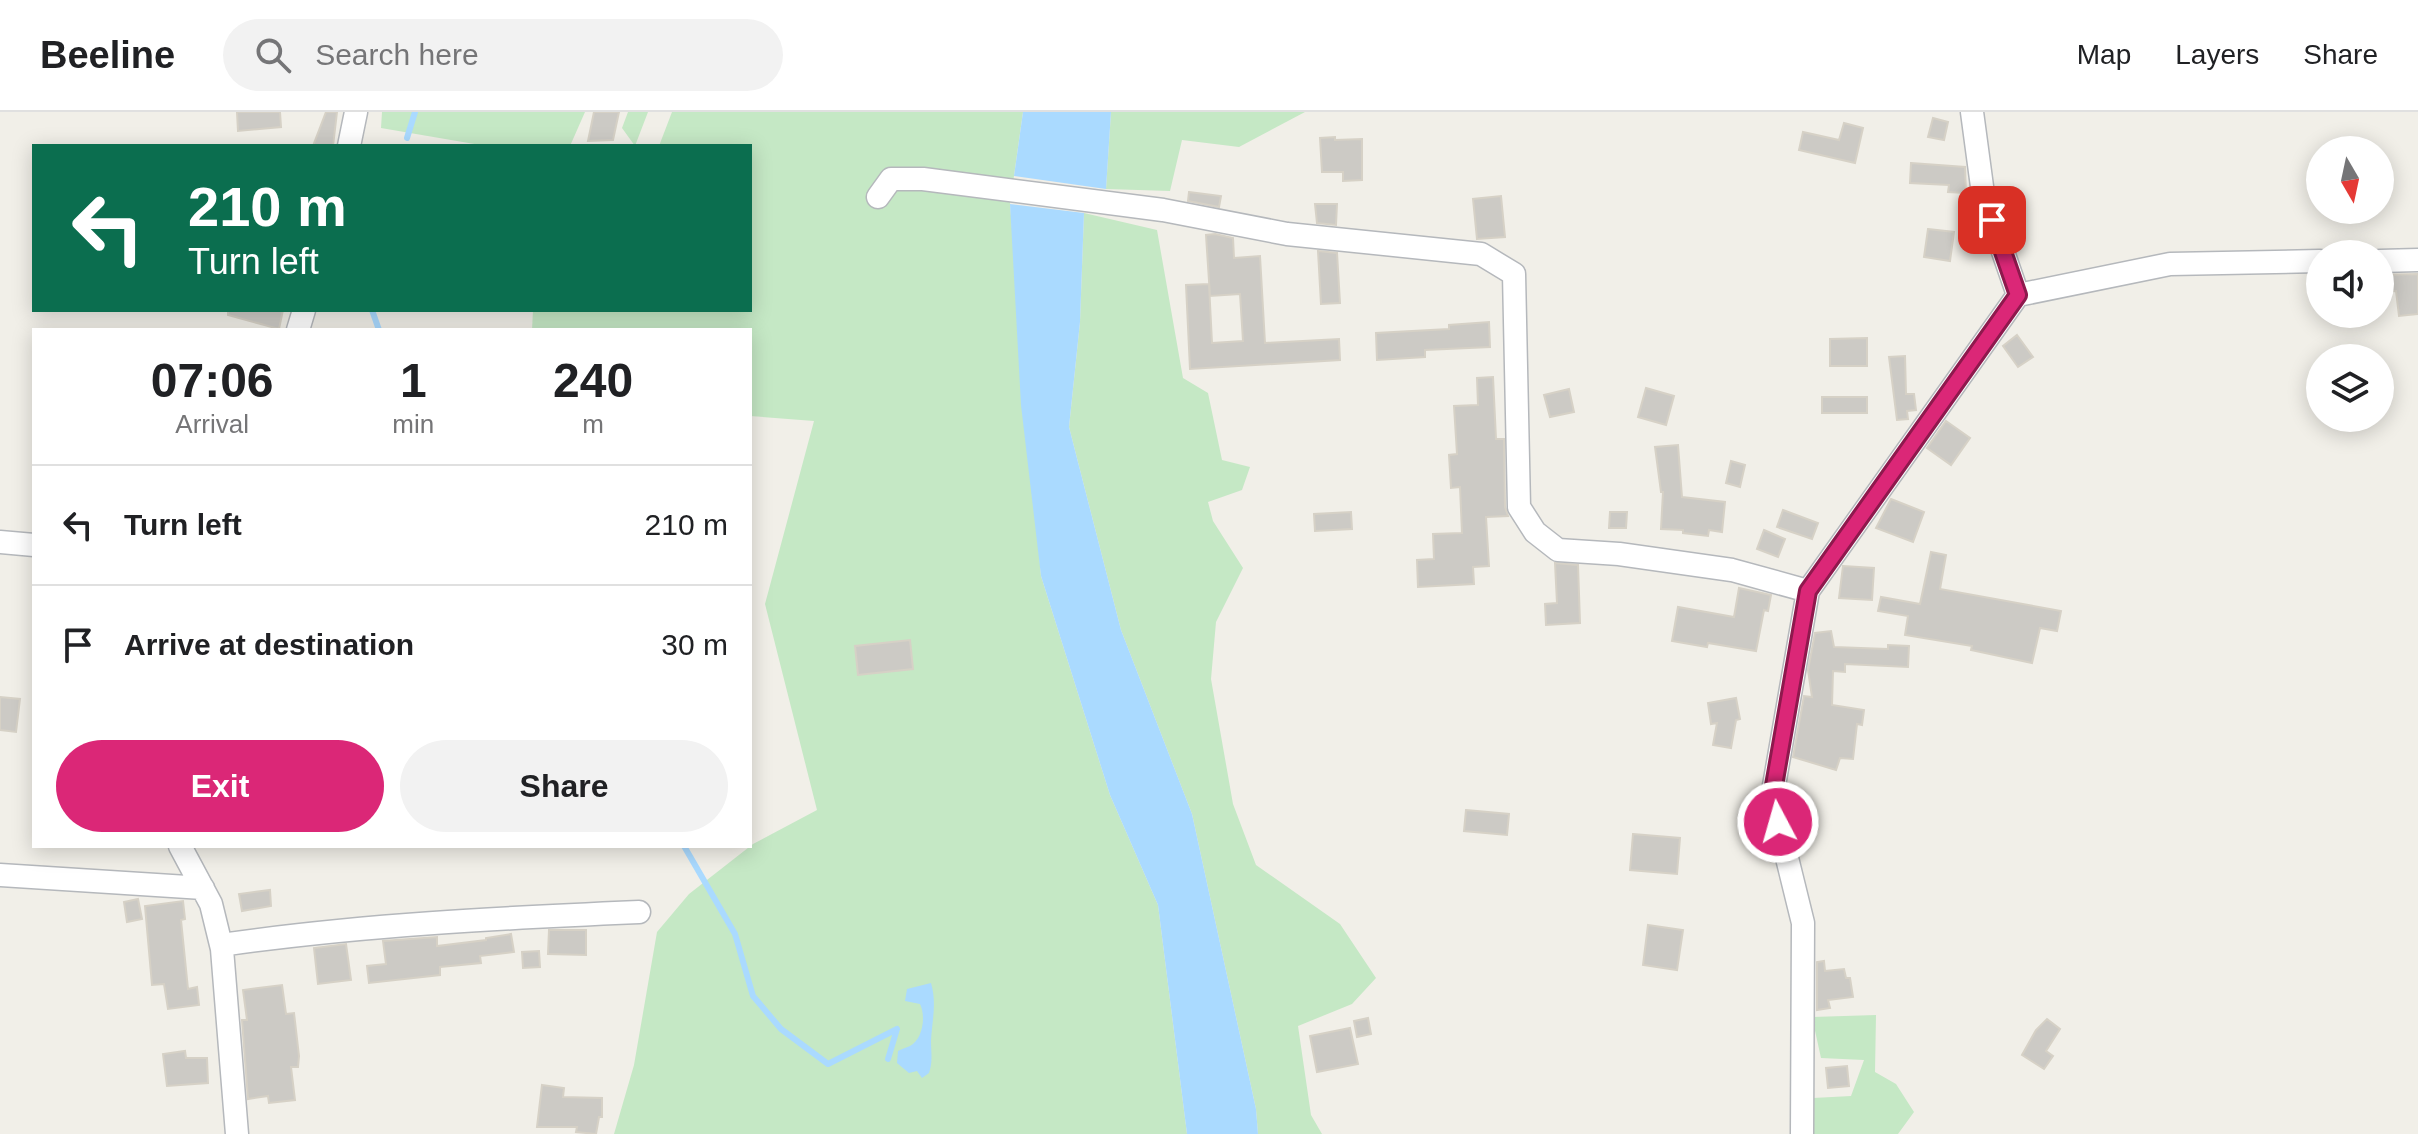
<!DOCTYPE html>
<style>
:root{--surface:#fff;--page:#f2f2f2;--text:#202124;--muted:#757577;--line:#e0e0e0;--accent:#db2777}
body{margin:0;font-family:Arial,sans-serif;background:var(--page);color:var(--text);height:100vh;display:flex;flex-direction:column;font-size:30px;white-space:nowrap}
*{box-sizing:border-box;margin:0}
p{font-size:26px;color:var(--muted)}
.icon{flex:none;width:44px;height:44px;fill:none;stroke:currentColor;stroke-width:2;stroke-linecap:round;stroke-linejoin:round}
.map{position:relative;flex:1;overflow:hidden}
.side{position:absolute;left:32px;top:216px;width:720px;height:520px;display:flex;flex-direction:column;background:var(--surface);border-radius:0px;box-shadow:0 4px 20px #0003}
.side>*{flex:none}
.hud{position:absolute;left:32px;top:32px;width:720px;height:168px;border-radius:0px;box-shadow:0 4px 20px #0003;background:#0b6e4f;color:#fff;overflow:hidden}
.needle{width:52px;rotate:171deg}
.controls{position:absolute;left:2306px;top:24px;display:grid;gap:16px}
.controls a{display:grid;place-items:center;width:88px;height:88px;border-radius:50%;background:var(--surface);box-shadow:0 4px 20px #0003;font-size:40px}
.pin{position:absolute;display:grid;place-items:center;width:68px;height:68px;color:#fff;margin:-34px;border-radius:16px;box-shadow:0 4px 12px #0006}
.me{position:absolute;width:88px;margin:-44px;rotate:354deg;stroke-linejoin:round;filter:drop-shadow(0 0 6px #0008)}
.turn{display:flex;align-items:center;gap:28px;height:168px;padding:0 24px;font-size:36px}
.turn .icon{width:104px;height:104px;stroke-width:2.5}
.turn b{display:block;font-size:56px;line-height:68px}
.eta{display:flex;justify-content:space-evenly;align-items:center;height:136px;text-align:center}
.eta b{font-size:48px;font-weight:700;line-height:56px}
.primary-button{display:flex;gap:16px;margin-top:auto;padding:16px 24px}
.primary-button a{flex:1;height:92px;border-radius:48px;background:var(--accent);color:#fff;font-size:32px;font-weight:700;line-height:92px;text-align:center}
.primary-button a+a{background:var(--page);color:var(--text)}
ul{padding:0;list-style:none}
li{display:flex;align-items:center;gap:24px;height:120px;padding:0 24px;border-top:2px solid var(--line)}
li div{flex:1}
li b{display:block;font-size:30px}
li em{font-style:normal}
header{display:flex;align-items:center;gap:48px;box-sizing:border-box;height:112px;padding:0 40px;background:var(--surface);border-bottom:2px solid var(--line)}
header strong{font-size:38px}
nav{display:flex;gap:44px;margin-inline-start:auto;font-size:28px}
.search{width:560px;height:72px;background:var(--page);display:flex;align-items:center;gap:20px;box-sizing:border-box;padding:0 28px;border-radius:44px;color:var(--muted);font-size:30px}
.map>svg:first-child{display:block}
.green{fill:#c5e8c5}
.water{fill:#aadaff}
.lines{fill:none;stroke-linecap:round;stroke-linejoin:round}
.stream{stroke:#aadaff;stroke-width:6}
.building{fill:#cccac5;stroke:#d6d1c6;stroke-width:2}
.street-casing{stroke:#b5b8bc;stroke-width:25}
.street{stroke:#fff;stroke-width:22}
.route-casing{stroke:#8e194d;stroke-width:20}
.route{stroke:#db2777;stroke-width:14}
</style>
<header>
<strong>Beeline</strong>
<div class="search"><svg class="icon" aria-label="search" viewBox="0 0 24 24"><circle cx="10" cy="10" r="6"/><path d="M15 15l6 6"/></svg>Search here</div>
<nav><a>Map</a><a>Layers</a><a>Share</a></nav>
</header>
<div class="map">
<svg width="2418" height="1022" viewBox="0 0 2418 1022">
<rect width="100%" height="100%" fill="#f1efe8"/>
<!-- green -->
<path class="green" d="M382 0H585L570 34H486L381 16Z
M628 0H648L635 34 622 16Z
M672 0H1023L1010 92 1041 464 1110 683 1158 793 1187 1022H614L634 953 657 820 689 782 753 732 817 698 765 492 814 309 750 304V218H532L533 198H750V34H659Z
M1111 0H1305L1239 35 1182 28 1170 79 1106 77Z
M1084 101 1157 118 1183 266 1208 281 1222 348 1250 355 1242 378 1208 390 1213 409 1243 456 1216 510 1211 567 1233 692 1256 753 1340 812 1376 866 1352 892 1298 914 1311 1003 1322 1022H1258L1256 997 1192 702 1121 518 1069 315 1080 210Z
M1876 903 1875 960 1896 972 1914 1000 1898 1022H1812L1813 986 1851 984 1864 948 1821 946 1812 905Z"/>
<!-- water -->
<path class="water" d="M1023 0H1111L1106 77 1014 64Z
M1010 92 1084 101 1080 210 1069 315 1121 518 1192 702 1256 997 1258 1022H1187L1158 793 1110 683 1041 464 1021 293Z
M931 871C937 891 932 909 931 929 931 941 933 949 929 961L922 966 917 959 909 961 897 951 898 939C901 937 906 936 910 934 923 927 926 904 920 892L905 889 907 877Z"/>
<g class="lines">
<!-- stream -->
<path class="stream" d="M407 26 415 0
M372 198 379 218
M684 734 735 822 753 884 781 917 828 952 897 917 888 947"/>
</g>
<!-- building -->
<path class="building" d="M237 0H280L281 15 238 19Z
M326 0H337L333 34H313Z
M594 0H619L613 28 588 29Z
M1933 6 1948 10 1944 28 1928 25Z
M1844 11 1863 16 1855 51 1799 38 1803 20 1839 28Z
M1335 25V28L1362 27V68L1343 69V60H1322L1320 26Z
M1911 51 1965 55 1966 81 1948 80 1949 73 1910 71Z
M1189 80 1221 84 1219 95 1188 89Z
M1501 84 1505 125 1477 127 1473 87Z
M1315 92H1337L1336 113 1317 111Z
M1928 117 1954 120 1950 149 1924 145Z
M1215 122 1233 126 1234 146 1260 144 1265 231 1339 227 1340 248 1190 257 1186 173 1209 172 1212 231 1243 229 1240 182 1210 184 1206 123Z
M1318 139 1337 141 1340 191 1321 192Z
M2418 162V202L2399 204 2396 179 2380 180V163Z
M228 198H283L279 217 228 203Z
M1489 210 1490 235 1425 238V245L1377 248 1376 221 1449 217V213Z
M2017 223 2033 245 2018 255 2003 234Z
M1867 226V254H1830V227Z
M1905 244 1906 282H1914L1916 298 1907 299 1908 307 1897 308 1889 245Z
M1493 265 1496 327H1504L1505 395 1508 404 1486 405 1489 454 1473 455 1474 472 1418 475 1417 448 1434 447 1433 422 1462 421 1460 375 1451 376 1449 343 1457 342 1454 294 1478 293 1477 266Z
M1646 276 1674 284 1666 313 1638 305Z
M1569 277 1574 300 1550 305 1544 283Z
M1822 285H1867V301H1822Z
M1946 309 1970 326 1951 353 1927 336Z
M1678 333 1682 385 1725 390 1722 420 1709 418 1708 424 1683 421V418L1661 417 1663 380H1661L1655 335Z
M1731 349 1745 353 1740 375 1726 371Z
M1891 387 1924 400 1913 430 1876 416Z
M1783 398 1818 411 1812 427 1777 415Z
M1351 400 1352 417 1315 419 1314 402Z
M1610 400H1627L1626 416H1609Z
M1764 418 1785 427 1778 445 1757 437Z
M1931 440 1946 443 1940 477 2061 499 2057 519 2040 516 2032 551 1971 538 1972 534 1905 523 1908 504 1878 499 1881 485 1920 492Z
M1555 451 1578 453 1580 511 1546 513 1545 492 1557 491Z
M1843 454 1874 456 1872 488 1839 486Z
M1739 476 1771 483 1768 499 1764 498 1756 539 1708 531 1707 535 1672 529 1678 495 1734 505Z
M1831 519 1834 535 1888 537V533L1909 534 1908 555 1845 552V560L1833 559 1832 593 1864 598 1862 613 1857 612 1853 647 1840 646 1836 658 1793 645 1804 584 1812 585 1808 558 1815 521Z
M910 528 913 557 858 563 855 534Z
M0 585 20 587 16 620 0 618Z
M1736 586 1740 607 1736 608 1731 636 1713 633 1717 611 1711 612 1708 591Z
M1466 698 1509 702 1507 723 1464 719Z
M1633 722 1680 726 1677 762 1630 758Z
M270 778 271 794 242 799 239 782Z
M138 787 142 807 127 810 124 790Z
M183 789 185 807 181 808 188 877 197 875 199 893 168 897 164 872 152 873 145 794Z
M1648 813 1683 818 1677 858 1643 853Z
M549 818H586V843L548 842Z
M511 822 514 840 480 844 481 851 440 855V863L369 871 367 854 386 852 383 829 437 825V834L486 828V826Z
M346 832 351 868 318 872 314 836Z
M539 839 540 855 523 856 522 840Z
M1824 849 1825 859 1844 857 1846 866H1850L1853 885 1828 888 1830 896 1817 898V850Z
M282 873 286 902 294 901 299 944 298 955H291L295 988 269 991 268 984 248 987 242 908H247L243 878Z
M1368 906 1371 922 1357 925 1354 909Z
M2047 907 2060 917 2046 939 2053 944 2044 957 2022 943 2036 918Z
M1350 916 1358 952 1317 960 1310 924Z
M185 939 186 946H207L208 971 167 974 163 942Z
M1847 954 1849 974 1828 976 1826 956Z
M542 973 564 976 563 985 602 986V1005H599L596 1022 576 1020 577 1015H537Z"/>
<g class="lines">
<!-- street casing -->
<g class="street-casing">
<path id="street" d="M1972 0 1983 82 2018 183
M349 34 356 0
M878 85 891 67H923L1163 98 1287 122 1481 142 1514 162 1519 395 1535 420 1558 438 1619 442 1732 458 1808 479
M2380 149 2418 148
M298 218 304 198
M0 430 34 433
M180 734 211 792 222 837 237 1022
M0 763 203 776
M221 833C360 813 500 806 639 800
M1802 1022 1803 811 1772 685 1808 479 2018 183 2170 152 2320 149"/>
</g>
<!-- street -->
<use href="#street" class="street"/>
</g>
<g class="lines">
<!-- route casing -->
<g class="route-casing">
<path id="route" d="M1778 710 1772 685 1808 479 2018 183 1992 108"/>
</g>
<!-- route -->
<use href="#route" class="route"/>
</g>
</svg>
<div class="controls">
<a><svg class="needle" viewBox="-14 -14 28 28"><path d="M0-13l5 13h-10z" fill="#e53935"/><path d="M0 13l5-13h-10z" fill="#757577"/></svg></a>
<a><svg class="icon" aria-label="sound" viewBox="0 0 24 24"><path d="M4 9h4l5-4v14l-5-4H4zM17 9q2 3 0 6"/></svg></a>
<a><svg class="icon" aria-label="layers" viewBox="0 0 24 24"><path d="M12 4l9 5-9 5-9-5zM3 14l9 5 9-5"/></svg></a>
</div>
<div class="pin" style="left:1992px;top:108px;background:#d93025"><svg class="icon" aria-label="arrive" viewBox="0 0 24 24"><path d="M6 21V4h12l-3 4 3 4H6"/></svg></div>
<svg class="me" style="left:1778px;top:710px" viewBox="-20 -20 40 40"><circle r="17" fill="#db2777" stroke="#fff" stroke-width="3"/><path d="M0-11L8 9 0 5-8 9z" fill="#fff"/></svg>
<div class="hud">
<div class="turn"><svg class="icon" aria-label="left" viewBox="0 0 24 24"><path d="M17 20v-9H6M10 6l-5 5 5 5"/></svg><div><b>210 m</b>Turn left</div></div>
</div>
<section class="side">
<div class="eta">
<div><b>07:06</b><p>Arrival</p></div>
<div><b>1</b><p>min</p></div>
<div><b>240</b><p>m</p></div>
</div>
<ul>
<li><svg class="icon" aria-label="left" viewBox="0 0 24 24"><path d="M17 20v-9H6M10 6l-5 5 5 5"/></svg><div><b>Turn left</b></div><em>210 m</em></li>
<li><svg class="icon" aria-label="arrive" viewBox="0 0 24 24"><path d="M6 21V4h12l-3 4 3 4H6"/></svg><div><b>Arrive at destination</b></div><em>30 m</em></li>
</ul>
<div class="primary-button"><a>Exit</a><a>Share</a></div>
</section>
</div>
